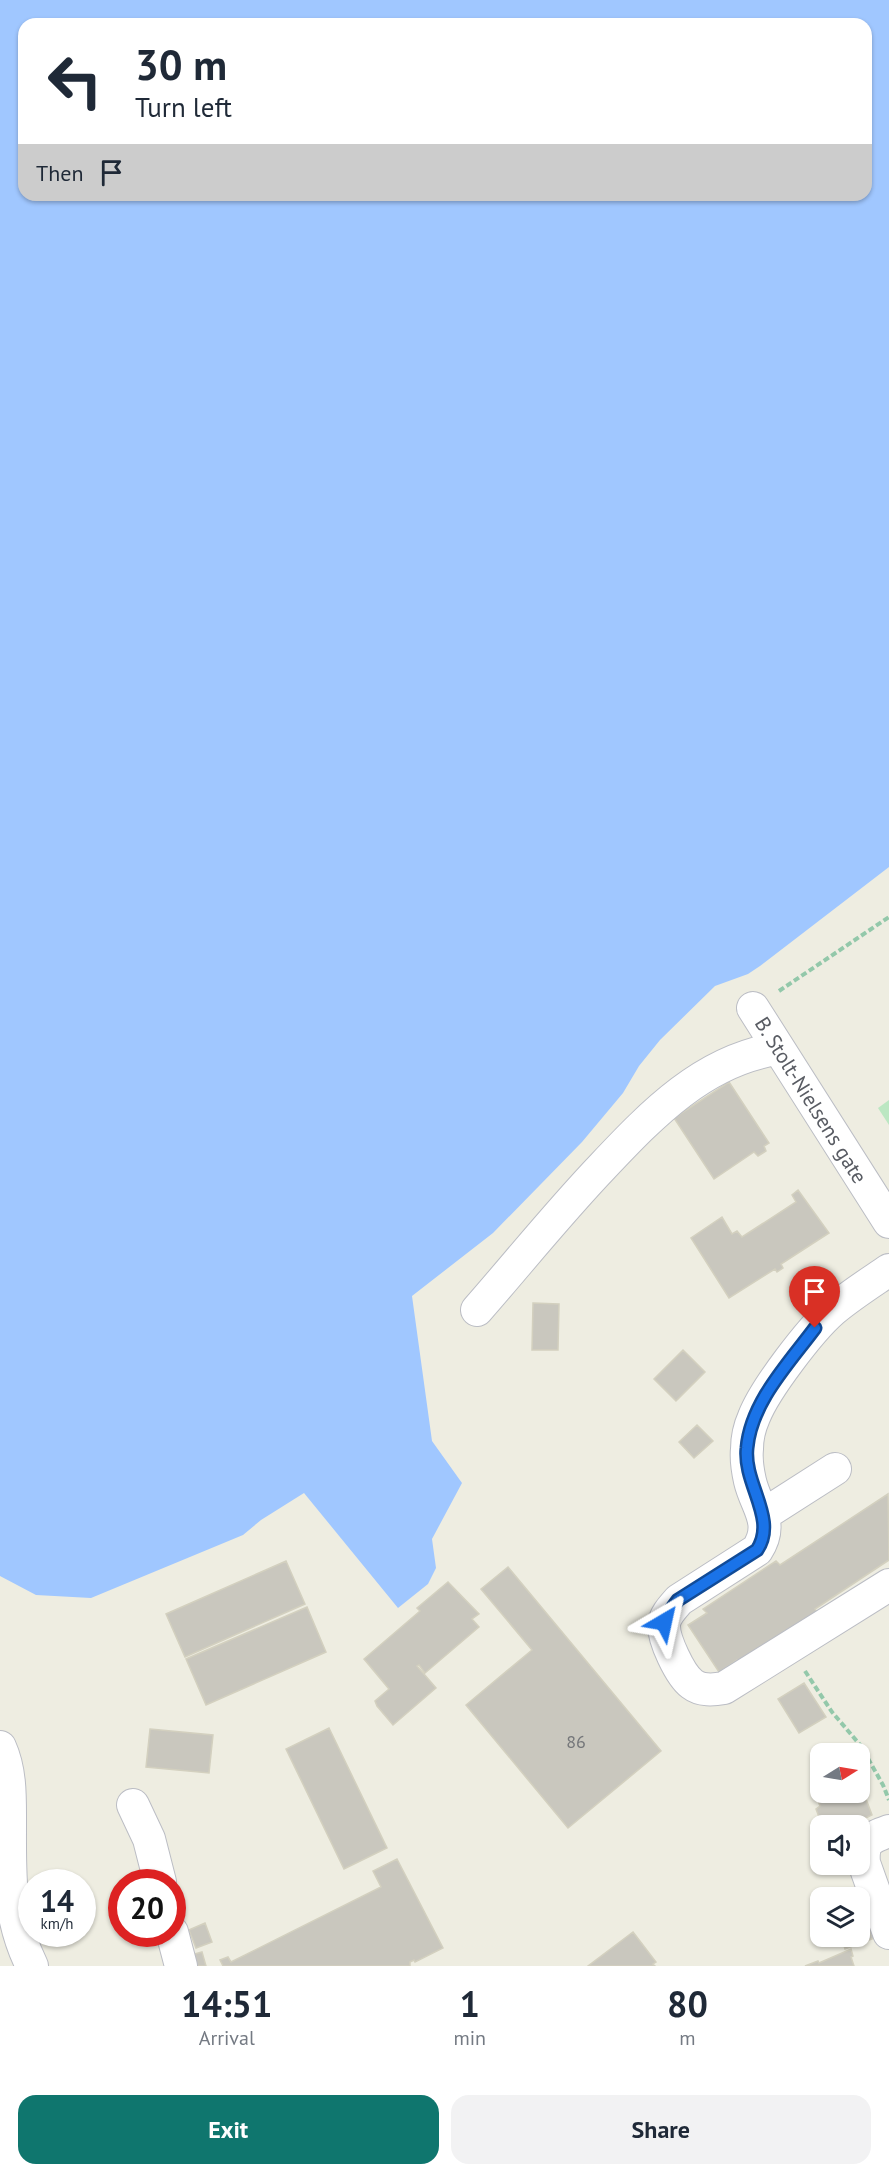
<!DOCTYPE html>
<style>
:root{--surface:#fff;--page:#f2f2f3;--text:#1f2937;--muted:#747a83;--accent:#0f766e}
body{margin:0;font-family:"PT Sans",sans-serif;background:var(--page);color:var(--text);height:100vh;display:flex;flex-direction:column;font-size:22px;white-space:nowrap}
*{box-sizing:border-box;margin:0}
p{font-size:20px;color:var(--muted)}
.icon{flex:none;width:33px;height:33px;fill:none;stroke:currentColor;stroke-width:2;stroke-linecap:round;stroke-linejoin:round}
.map{position:relative;height:1966px;overflow:hidden}
.drawer{display:flex;flex-direction:column;background:var(--surface);flex:1}
.drawer>*{flex:none}
.banner{position:absolute;left:18px;top:18px;width:854px;height:183px;border-radius:18px;box-shadow:0 2px 4px #0004;background:#fff;color:var(--text);overflow:hidden}
.needle{width:39px;rotate:79deg}
.controls{position:absolute;left:810px;top:1743px;display:grid;gap:12px}
.controls a{display:grid;place-items:center;width:60px;height:60px;border-radius:12px;background:var(--surface);box-shadow:0 2px 4px #0004;font-size:30px}
.speed{position:absolute;left:18px;top:1869px;display:flex;gap:12px;font-size:30px;font-weight:700;text-align:center}
.speed>*{display:grid;place-content:center;width:78px;height:78px;border-radius:50%;background:var(--surface);box-shadow:0 2px 4px #0004;line-height:1}
.speed small{font-size:15px;font-weight:400}
.speed .limit{border:9px solid #d22;background:#fff;color:#111}
.pin{position:absolute;display:grid;place-items:center;width:51px;height:51px;color:#fff;margin:-62px -26px;border-radius:50% 50% 50% 0;rotate:-45deg;box-shadow:0 0 6px #0007}
.pin .icon{rotate:45deg}
.me{position:absolute;width:66px;margin:-33px;rotate:36deg;stroke-linejoin:round;filter:drop-shadow(0 0 4px #0008)}
.turn{display:flex;align-items:center;gap:21px;height:126px;padding:0 18px;font-size:27px}
.turn .icon{width:78px;height:78px;stroke-width:2.5}
.turn b{display:block;font-size:42px;line-height:51px}
.then{display:flex;align-items:center;height:57px;padding:0 18px;background:#0003;gap:12px;font-size:22px}
.eta{display:flex;justify-content:space-evenly;align-items:center;height:102px;text-align:center}
.eta b{font-size:36px;font-weight:600;line-height:42px}
.action{display:flex;gap:12px;margin-top:auto;padding:12px 18px}
.action a{flex:1;height:69px;border-radius:18px;background:var(--accent);color:#fff;font-size:24px;font-weight:600;line-height:69px;text-align:center}
.action a+a{background:var(--page);color:var(--text)}
.map>svg:first-child{display:block}
.green{fill:#bbe7c2}
.water{fill:#a0c7ff;fill-rule:evenodd}
.building{fill:#c9c7be;stroke:#d3d0bf;stroke-width:1.5}
.lines{fill:none;stroke-linecap:round;stroke-linejoin:round}
.minor-casing{stroke:#bbbdc4;stroke-width:34}
.path{stroke:#93c8aa;stroke-width:4;stroke-dasharray:6 3;stroke-linecap:butt}
.minor{stroke:#fff;stroke-width:32}
.route-casing{stroke:#114b97;stroke-width:15}
.route{stroke:#1a73e8;stroke-width:10}
.labels{text-anchor:middle;dominant-baseline:central;stroke-width:4.5;stroke-linejoin:round;paint-order:stroke}
.number-label{font-size:18px;fill:#75777a}
.street-label{font-size:21px;fill:#595c63;stroke:#fff}
</style>
<div class="map">
<svg width="889" height="1966" viewBox="0 0 889 1966">
<rect width="100%" height="100%" fill="#eeede1"/>
<!-- green -->
<path class="green" d="M889 1100V1125L878 1108Z"/>
<!-- water -->
<path class="water" d="M0 0H889V867L760 966 748 974 715 986 660 1040 639 1066 623 1093 582 1142 493 1233 412 1296 432 1441 462 1483 432 1539 436 1568 428 1584 398 1608 304 1493 261 1520 243 1535 91 1598 36 1595 0 1576ZM24 24H866V195H24Z"/>
<!-- building -->
<path class="building" d="M729 1082 769 1143 764 1146 766 1151 758 1156 754 1152 714 1179 674 1118Z
M798 1190 829 1233 781 1264 783 1268 777 1272 775 1269 729 1298 691 1238 722 1217 732 1234 737 1231 742 1237 796 1202 792 1195Z
M533 1303 559 1304 558 1350H532Z
M683 1350 705 1372 676 1401 654 1379Z
M697 1425 713 1441 694 1458 679 1442Z
M888 1494 889 1560 815 1609 818 1613 740 1664 737 1660 719 1672 688 1625 707 1613 703 1609 776 1561 780 1565Z
M286 1561 305 1604 185 1657 166 1614Z
M508 1567 661 1751 568 1828 466 1705 532 1650 481 1589Z
M448 1582 479 1614 472 1619 479 1627 425 1673 419 1665 417 1666 436 1688 393 1725 377 1706 375 1701 389 1689 364 1659 420 1611 417 1608Z
M307 1607 326 1652 206 1705 186 1659Z
M804 1683 826 1717 799 1733 778 1699Z
M329 1728 387 1848 344 1869 286 1749Z
M150 1729 213 1735 209 1773 146 1767Z
M838 1792H857L860 1801 866 1799 872 1815 850 1826H827L824 1817H819L816 1809 820 1806 818 1801Z
M397 1859 443 1948 415 1962 414 1960 410 1962V1966H223L220 1960 228 1957 231 1962 381 1887 373 1871Z
M865 1908 877 1937 845 1949 841 1936H860V1910Z
M205 1923 212 1942 196 1948 189 1930Z
M633 1932 656 1962 653 1964 655 1966H588Z
M851 1949 853 1956 851 1957 854 1966H805L818 1961 819 1963Z
M202 1952 206 1966H194L191 1955Z"/>
<g class="lines">
<!-- minor casing -->
<g class="minor-casing">
<path id="minor" d="M753 1008 889 1222
M889 1270C870 1283 851 1295 833 1310 810 1330 765 1389 754 1417 750 1426 747 1439 747 1449 746 1458 748 1472 750 1481 756 1507 775 1523 757 1550L679 1600C673 1607 665 1615 664 1624 663 1639 680 1675 692 1684 701 1691 713 1690 724 1688L889 1585
M477 1310C519 1262 559 1212 603 1166 652 1114 704 1060 777 1049
M763 1515 835 1469
M0 1747C11 1771 10 1798 10 1825 10 1877 8 1918 32 1966
M133 1805 149 1839 160 1882
M889 1831C870 1838 862 1841 864 1863L889 1933
M172 1932 181 1966"/>
</g>
<!-- path -->
<path class="path" d="M779 991 889 917
M805 1671 832 1712 861 1746 883 1785 889 1800"/>
<!-- minor -->
<use href="#minor" class="minor"/>
</g>
<g class="lines">
<!-- route casing -->
<g class="route-casing">
<path id="route" d="M664 1622 670 1611 678 1600 757 1550C778 1519 743 1484 747 1448 751 1402 789 1363 815 1328"/>
</g>
<!-- route -->
<use href="#route" class="route"/>
</g>
<g class="labels">
<!-- number labels -->
<g class="number-label">
<text x="576" y="1741">86</text>
</g>
<!-- street labels -->
<g class="street-label">
<text transform="translate(811 1100) rotate(58)">B. Stolt-Nielsens gate</text>
</g>
</g>
</svg>
<div class="controls">
<a><svg class="needle" viewBox="-14 -14 28 28"><path d="M0-13l5 13h-10z" fill="#e53935"/><path d="M0 13l5-13h-10z" fill="#747a83"/></svg></a>
<a><svg class="icon" aria-label="sound" viewBox="0 0 24 24"><path d="M4 9h4l5-4v14l-5-4H4zM17 9q2 3 0 6"/></svg></a>
<a><svg class="icon" aria-label="layers" viewBox="0 0 24 24"><path d="M12 4l9 5-9 5-9-5zM3 14l9 5 9-5"/></svg></a>
</div>
<div class="speed"><div>14<small>km/h</small></div><div class="limit">20</div></div>
<div class="pin" style="left:815px;top:1328px;background:#d93025"><svg class="icon" aria-label="arrive" viewBox="0 0 24 24"><path d="M6 21V4h12l-3 4 3 4H6"/></svg></div>
<svg class="me" style="left:664px;top:1622px" viewBox="-20 -20 40 40"><path d="M0-17L14 15 0 8-14 15z" fill="#1a73e8" stroke="#fff" stroke-width="4"/></svg>
<div class="banner">
<div class="turn"><svg class="icon" aria-label="left" viewBox="0 0 24 24"><path d="M17 20v-9H6M10 6l-5 5 5 5"/></svg><div><b>30 m</b>Turn left</div></div>
<div class="then">Then<svg class="icon" aria-label="arrive" viewBox="0 0 24 24"><path d="M6 21V4h12l-3 4 3 4H6"/></svg></div>
</div>
</div>
<section class="drawer">
<div class="eta">
<div><b>14:51</b><p>Arrival</p></div>
<div><b>1</b><p>min</p></div>
<div><b>80</b><p>m</p></div>
</div>
<div class="action"><a>Exit</a><a>Share</a></div>
</section>
